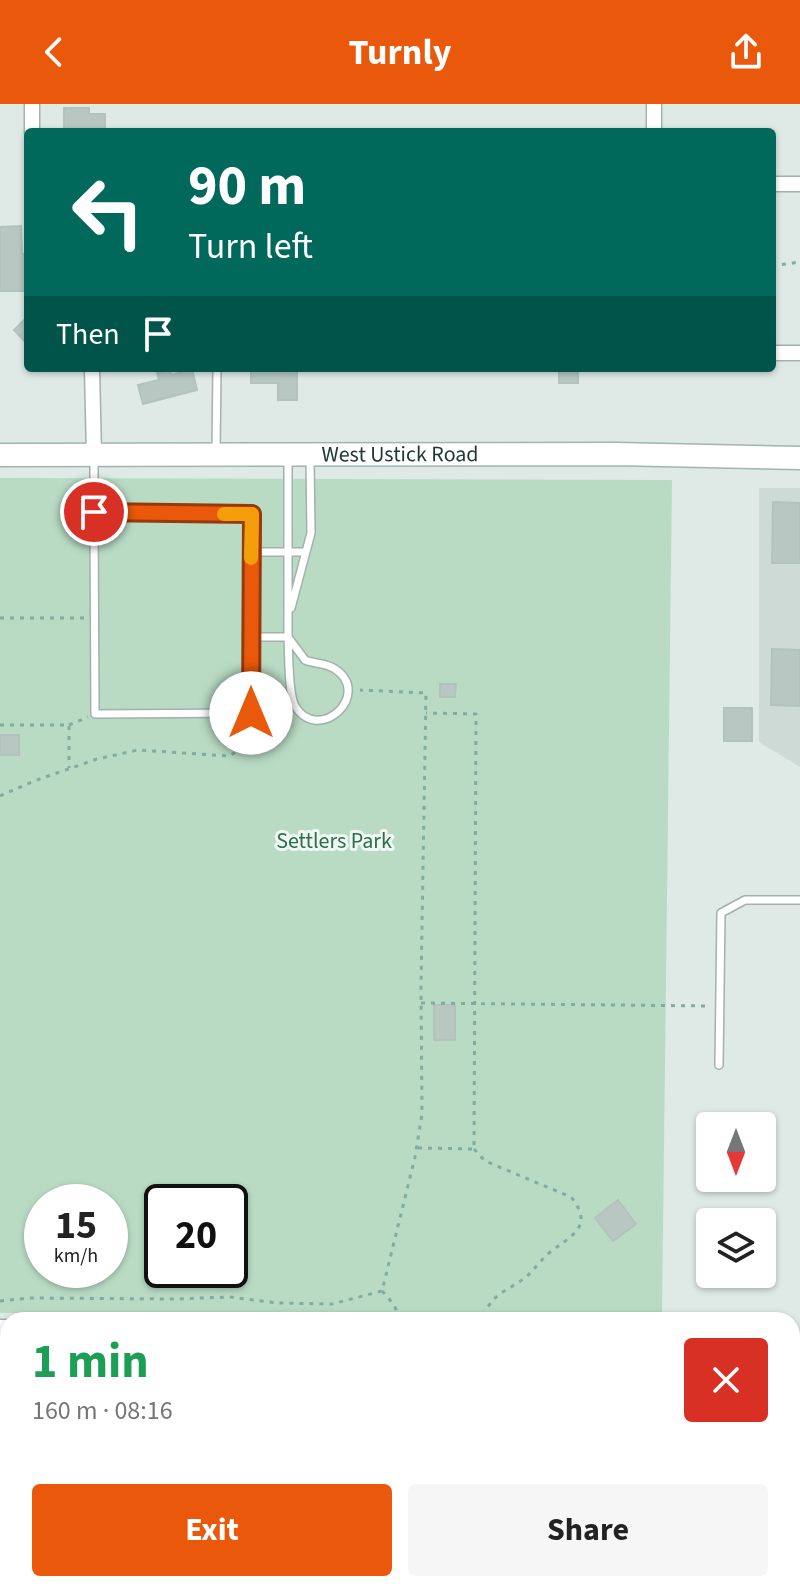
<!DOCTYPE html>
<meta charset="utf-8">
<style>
:root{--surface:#fff;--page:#f6f6f6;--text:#222;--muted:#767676;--accent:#ea580c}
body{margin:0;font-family:"Source Sans 3",sans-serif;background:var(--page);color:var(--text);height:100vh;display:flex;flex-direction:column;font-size:30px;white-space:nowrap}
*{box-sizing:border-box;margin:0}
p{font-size:26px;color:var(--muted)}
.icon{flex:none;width:44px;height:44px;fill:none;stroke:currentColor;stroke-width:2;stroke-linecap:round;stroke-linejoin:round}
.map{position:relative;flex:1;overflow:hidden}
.drawer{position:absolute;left:0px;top:1208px;width:800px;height:280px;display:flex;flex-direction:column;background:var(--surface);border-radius:24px 24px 0 0;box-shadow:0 2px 6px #0004}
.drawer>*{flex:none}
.banner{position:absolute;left:24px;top:24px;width:752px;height:244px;border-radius:8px;box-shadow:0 2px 6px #0004;background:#00695c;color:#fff;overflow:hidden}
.needle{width:52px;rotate:180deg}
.buttons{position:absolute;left:696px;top:1008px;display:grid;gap:16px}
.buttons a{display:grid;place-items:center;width:80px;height:80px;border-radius:8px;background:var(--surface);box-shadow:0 2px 6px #0004;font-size:40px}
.speed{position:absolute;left:24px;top:1080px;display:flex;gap:16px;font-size:40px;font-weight:700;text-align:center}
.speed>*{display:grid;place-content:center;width:104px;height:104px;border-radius:50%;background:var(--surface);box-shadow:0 2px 6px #0004;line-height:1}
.speed small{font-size:20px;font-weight:400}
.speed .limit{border:4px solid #111;border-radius:12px;background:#fff;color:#111}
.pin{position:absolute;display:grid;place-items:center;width:68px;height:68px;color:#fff;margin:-34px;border:4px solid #fff;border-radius:50%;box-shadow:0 2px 8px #0007}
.me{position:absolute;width:88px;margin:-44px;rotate:0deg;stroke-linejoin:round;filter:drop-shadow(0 0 6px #0008)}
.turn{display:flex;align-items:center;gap:28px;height:168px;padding:0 32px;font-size:36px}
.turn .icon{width:104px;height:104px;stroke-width:2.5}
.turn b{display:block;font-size:56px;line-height:68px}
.then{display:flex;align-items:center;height:76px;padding:0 32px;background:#0003;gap:16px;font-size:30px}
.round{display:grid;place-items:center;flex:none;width:84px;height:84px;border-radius:8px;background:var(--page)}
.head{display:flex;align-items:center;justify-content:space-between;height:136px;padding:0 32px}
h1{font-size:48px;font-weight:700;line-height:60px;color:#1e9e55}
.action{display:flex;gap:16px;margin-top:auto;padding:16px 32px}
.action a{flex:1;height:92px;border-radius:8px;background:var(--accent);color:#fff;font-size:32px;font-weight:700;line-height:92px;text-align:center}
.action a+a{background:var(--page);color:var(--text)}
header{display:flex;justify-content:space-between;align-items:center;height:104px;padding:0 32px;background:var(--accent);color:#fff;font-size:36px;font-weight:700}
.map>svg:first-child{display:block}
.built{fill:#cedad5}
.green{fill:#b9dbc4;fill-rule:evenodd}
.building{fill:#b8c7c2;stroke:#b2c3bd;stroke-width:2}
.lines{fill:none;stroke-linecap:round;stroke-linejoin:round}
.service-casing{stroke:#a2b1ad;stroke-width:10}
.minor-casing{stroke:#a2b1ad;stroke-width:17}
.tertiary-casing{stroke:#a2b1ad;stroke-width:21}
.secondary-casing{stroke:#9fb5ae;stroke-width:25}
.path{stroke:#81aca1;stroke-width:3;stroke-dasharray:4 6;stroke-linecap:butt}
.service{stroke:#fff;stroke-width:7}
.minor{stroke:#fff;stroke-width:14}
.tertiary{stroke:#fff;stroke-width:18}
.secondary{stroke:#fff;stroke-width:22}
.route-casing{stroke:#983908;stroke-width:20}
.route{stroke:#ea580c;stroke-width:14}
.slow{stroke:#f59e0b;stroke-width:14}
.labels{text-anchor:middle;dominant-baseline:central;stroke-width:6;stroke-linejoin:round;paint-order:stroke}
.street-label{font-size:22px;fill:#213934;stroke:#eff7f4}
.park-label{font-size:22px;fill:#2d6e4a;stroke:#eff7f4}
</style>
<header><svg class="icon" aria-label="back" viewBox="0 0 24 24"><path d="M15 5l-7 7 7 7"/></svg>Turnly<svg class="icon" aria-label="share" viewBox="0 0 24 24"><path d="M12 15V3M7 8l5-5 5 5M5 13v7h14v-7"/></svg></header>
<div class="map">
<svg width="800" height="1488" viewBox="0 0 800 1488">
<rect width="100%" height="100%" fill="#dfeae6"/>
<!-- built -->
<path class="built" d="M759 384H800V663L759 638Z"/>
<!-- green -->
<path class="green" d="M0 374 672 376 662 1211 269 1209 253 1216H75L60 1209H0ZM42 1098H110V1166H42ZM162 1098H230V1166H162Z"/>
<!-- building -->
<path class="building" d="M64 4H89V10H105V28L64 27Z
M21 122 22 150H28V187H0V123Z
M28 212V241L14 226Z
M251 264H297V296H278V279H251Z
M559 264H578V279H559Z
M192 265 197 286 143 300 138 281 159 276 157 269 170 266 171 271Z
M773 398 800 399V459H772Z
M772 545 800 546V602L771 601Z
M440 580H456L455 593H440Z
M724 604H752V637H724Z
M0 631H19V651H0Z
M434 901H455V936H434Z
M618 1096 636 1120 613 1137 595 1114Z"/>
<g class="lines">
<!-- service casing -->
<g class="service-casing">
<path id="service" d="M216 348 217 264
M94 408 252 410 251 609 95 610 94 417C94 396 94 375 94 354
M251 448H306
M291 504 311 429 310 355
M251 533H288V352
M288 533 305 556C315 560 327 559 335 565 373 590 319 641 295 602 288 590 289 549 288 533Z
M719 961 721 809 745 796H800"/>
</g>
<!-- minor casing -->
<g class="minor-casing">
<path id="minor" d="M32 0V28
M654 28V0
M772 80H800
M772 249H800
M92 264 94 352
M0 1223H8
M792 1313H800
M115 1480 122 1488
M332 1480 334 1488"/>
</g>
<!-- tertiary casing -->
<g class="tertiary-casing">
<path id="tertiary" d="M792 1473H800
M146 1488 156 1480"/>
</g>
<!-- secondary casing -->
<g class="secondary-casing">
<g id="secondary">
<path id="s1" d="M0 351 616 350 800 354"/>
</g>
</g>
<!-- path -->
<path class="path" d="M772 162 800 158
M0 514H84
M0 621H69V664
M69 621 88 613
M0 692 34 677 97 655 138 646 228 652 254 640 288 629
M421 899 709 902
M418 1044 474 1045 476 610 426 609
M474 1045 485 1057 571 1093C596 1124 569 1132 548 1150 540 1157 534 1166 526 1173 510 1186 485 1192 485 1216
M382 1187C390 1196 397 1203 399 1215
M0 1197 29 1194 176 1195 230 1193 277 1199 332 1200 382 1187 415 1053 422 1010 421 882 426 589 360 586"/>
<!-- service -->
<use href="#service" class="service"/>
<!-- minor -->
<use href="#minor" class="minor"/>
<!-- tertiary -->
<use href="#tertiary" class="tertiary"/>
<!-- secondary -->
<use href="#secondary" class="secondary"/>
</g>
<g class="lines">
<!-- route casing -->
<g class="route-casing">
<path id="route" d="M94 408 252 410 251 609"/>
</g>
<!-- route -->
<use href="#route" class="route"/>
<!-- slow -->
<path class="slow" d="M224 410H252L251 454"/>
</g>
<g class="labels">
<!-- street labels -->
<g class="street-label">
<text stroke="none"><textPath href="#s1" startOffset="400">West Ustick Road</textPath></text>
</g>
<!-- park labels -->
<g class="park-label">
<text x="334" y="737">Settlers Park</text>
</g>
</g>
</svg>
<div class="buttons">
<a><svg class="needle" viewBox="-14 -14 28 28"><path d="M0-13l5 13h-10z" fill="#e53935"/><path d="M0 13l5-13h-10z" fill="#767676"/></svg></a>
<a><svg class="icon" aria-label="layers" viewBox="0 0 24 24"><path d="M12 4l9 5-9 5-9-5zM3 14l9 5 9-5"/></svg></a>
</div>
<div class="speed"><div>15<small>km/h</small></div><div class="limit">20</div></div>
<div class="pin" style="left:94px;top:408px;background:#d93025"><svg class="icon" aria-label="arrive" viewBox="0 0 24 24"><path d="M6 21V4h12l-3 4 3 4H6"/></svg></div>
<svg class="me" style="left:251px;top:609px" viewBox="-20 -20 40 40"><circle r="19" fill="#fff"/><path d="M0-13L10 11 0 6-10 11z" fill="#ea580c"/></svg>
<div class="banner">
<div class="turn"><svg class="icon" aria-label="left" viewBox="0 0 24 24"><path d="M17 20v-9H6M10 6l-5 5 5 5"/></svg><div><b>90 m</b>Turn left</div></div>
<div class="then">Then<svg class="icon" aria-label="arrive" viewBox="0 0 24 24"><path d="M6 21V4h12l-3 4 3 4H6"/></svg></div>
</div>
<section class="drawer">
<div class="head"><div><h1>1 min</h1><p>160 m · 08:16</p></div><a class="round" style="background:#d93025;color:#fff"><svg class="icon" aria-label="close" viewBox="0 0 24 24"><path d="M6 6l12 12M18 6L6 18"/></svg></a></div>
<div class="action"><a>Exit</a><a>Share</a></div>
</section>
</div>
